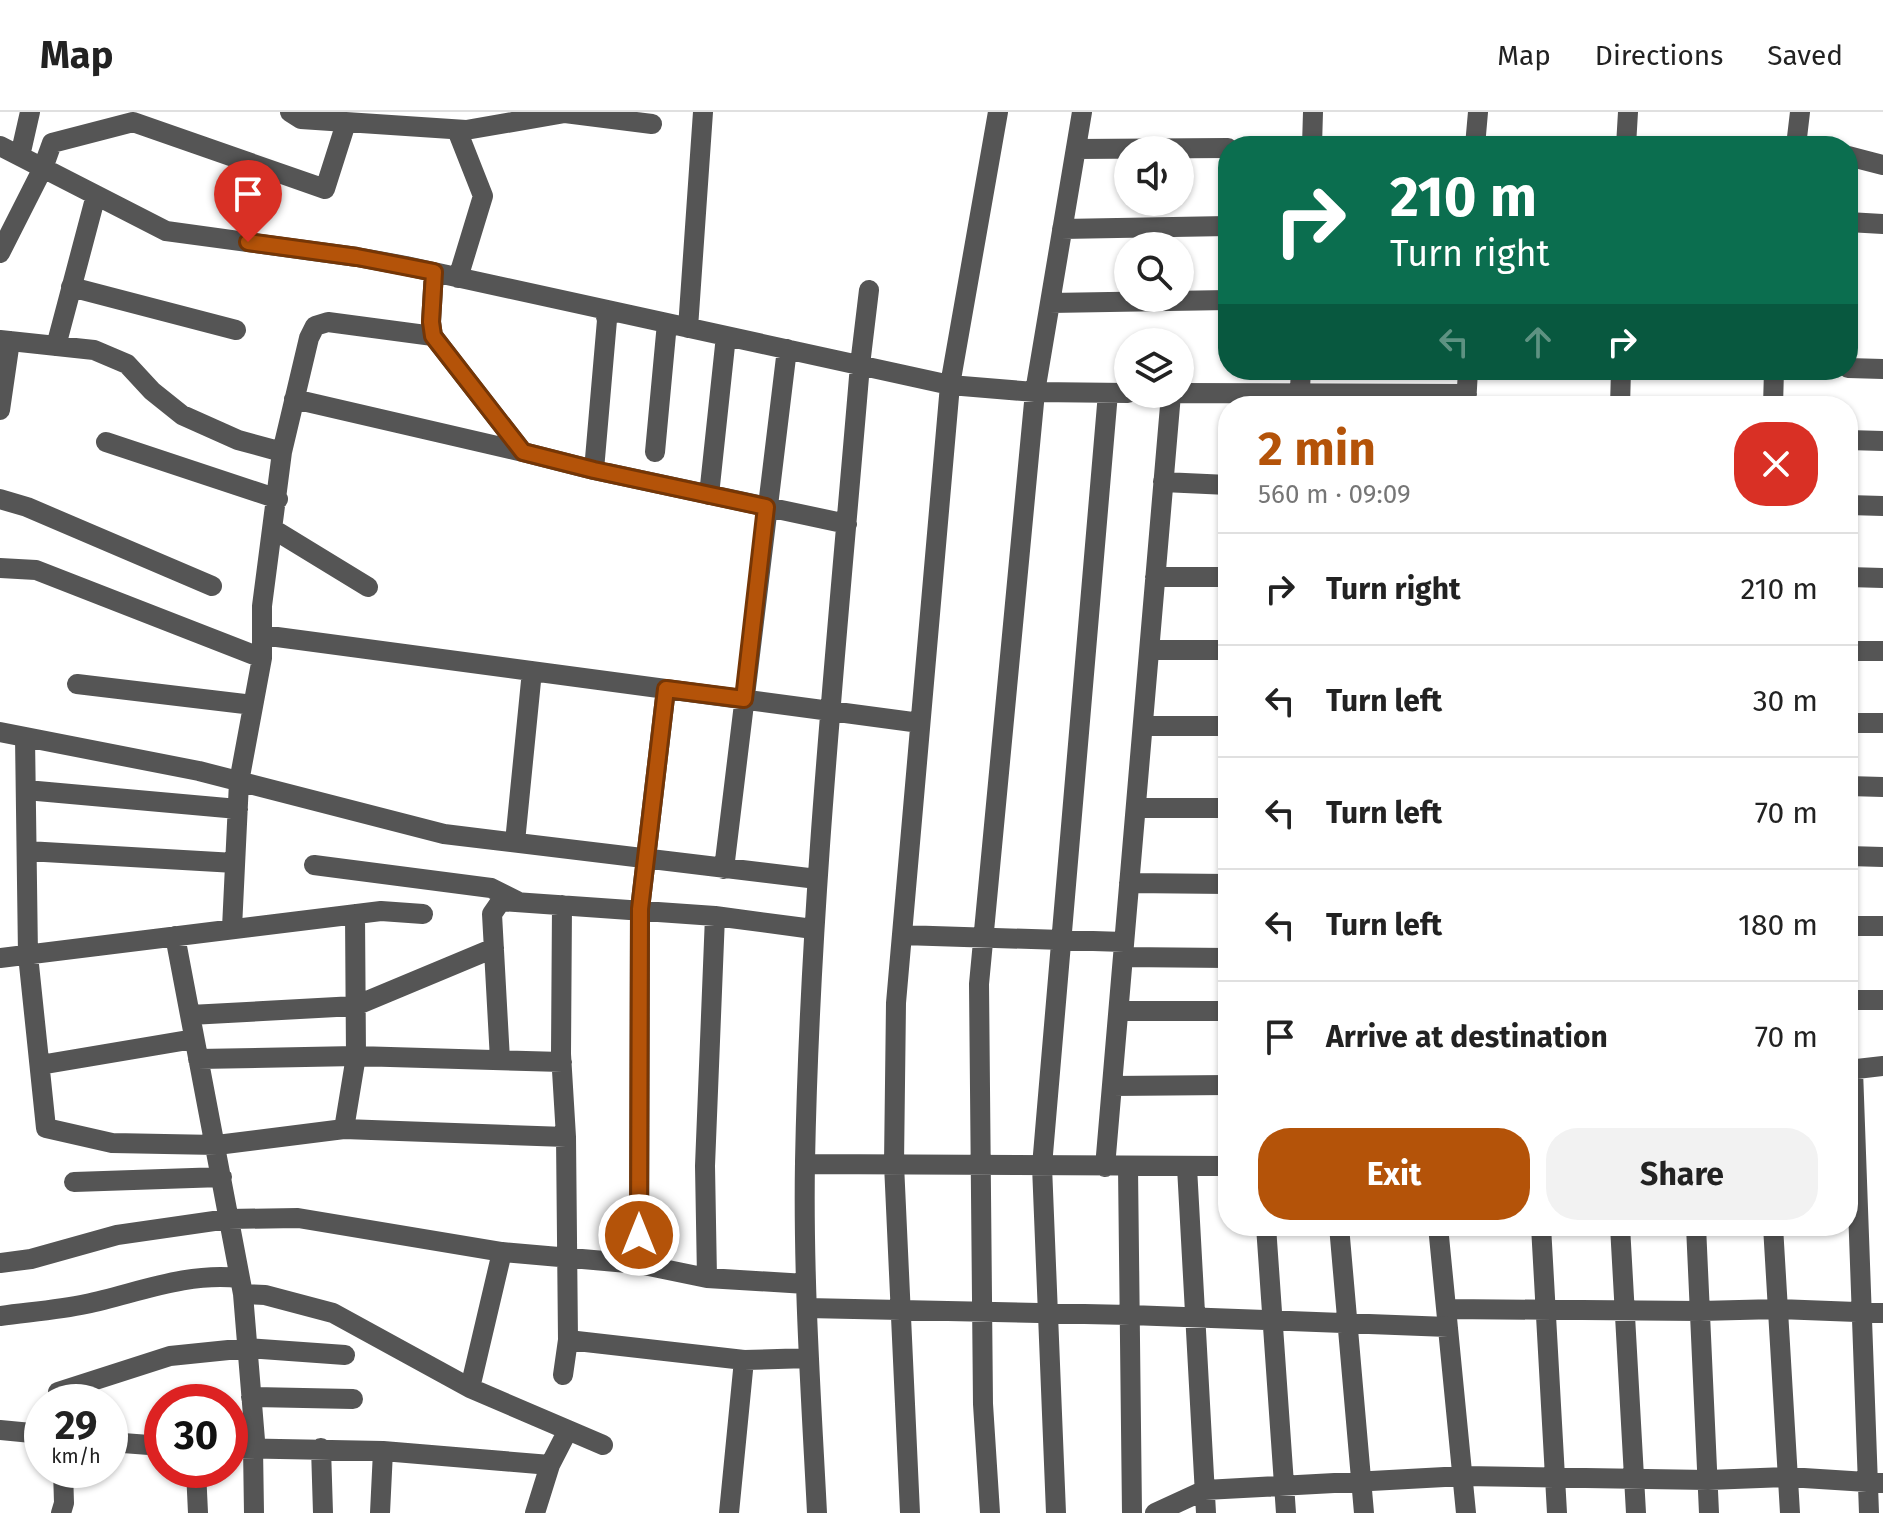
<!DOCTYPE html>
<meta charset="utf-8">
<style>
:root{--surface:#fff;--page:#f2f2f2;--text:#222;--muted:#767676;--line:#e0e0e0;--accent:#b45309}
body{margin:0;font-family:"Fira Sans",sans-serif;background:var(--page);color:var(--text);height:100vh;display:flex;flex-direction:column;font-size:30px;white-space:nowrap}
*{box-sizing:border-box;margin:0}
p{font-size:26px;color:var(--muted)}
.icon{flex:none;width:44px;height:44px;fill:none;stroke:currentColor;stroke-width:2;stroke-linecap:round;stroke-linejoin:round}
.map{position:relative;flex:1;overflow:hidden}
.details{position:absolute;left:1218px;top:284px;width:640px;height:840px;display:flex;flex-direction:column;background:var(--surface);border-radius:32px;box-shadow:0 2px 6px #0004}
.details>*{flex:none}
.hud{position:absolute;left:1218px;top:24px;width:640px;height:244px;border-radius:32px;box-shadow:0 2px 6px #0004;background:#0b6e4f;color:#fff;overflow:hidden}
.buttons{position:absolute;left:1114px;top:24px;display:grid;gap:16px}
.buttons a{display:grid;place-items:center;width:80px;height:80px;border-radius:50%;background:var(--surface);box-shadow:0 2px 6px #0004;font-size:40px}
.speed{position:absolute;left:24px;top:1272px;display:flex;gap:16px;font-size:40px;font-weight:700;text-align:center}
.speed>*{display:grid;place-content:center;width:104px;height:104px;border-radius:50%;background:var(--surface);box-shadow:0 2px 6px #0004;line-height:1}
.speed small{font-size:20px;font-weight:400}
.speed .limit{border:12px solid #d22;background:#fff;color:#111}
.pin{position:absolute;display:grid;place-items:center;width:68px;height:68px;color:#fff;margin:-82px -34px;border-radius:50% 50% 50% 0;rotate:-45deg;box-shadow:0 0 8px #0007}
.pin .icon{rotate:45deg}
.me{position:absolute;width:88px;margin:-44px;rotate:0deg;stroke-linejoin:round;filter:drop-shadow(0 0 6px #0008)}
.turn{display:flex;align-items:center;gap:28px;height:168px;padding:0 40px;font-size:36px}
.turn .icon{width:104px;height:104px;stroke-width:2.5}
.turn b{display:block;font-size:56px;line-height:68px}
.lanes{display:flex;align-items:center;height:76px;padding:0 40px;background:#0003;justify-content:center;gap:40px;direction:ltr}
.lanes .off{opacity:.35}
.round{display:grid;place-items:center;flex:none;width:84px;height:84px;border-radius:32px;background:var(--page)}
.headline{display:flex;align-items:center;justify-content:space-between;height:136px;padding:0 40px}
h1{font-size:48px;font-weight:700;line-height:60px;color:var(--accent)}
.action{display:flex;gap:16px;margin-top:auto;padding:16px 40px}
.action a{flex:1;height:92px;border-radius:32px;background:var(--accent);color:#fff;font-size:32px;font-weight:700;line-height:92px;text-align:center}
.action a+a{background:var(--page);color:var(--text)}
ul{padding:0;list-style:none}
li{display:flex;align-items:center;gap:24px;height:112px;padding:0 40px;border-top:2px solid var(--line)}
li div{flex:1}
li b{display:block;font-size:30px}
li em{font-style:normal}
header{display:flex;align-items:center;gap:48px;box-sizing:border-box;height:112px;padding:0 40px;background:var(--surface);border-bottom:2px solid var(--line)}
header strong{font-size:38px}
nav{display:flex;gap:44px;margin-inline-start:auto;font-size:28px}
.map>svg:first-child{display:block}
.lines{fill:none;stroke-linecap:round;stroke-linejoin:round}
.minor{stroke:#555;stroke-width:20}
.route-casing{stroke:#753606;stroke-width:20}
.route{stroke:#b45309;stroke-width:14}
</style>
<header>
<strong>Map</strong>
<nav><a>Map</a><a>Directions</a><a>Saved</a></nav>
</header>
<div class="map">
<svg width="1883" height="1401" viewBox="0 0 1883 1401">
<rect width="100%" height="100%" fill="#fff"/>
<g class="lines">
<!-- minor -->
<path class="minor" d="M290 0 301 7 466 18 565 1 652 12
M457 18 483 84 458 166
M0 34 166 119 357 145 406 154 950 273 1035 280 1128 281
M1312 34 1313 0
M1433 34H1804
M1475 34 1478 0
M1626 34 1628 0
M1796 34 1800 0
M1076 37 1228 36
M20 44 30 0
M1848 44 1883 53
M1848 110 1883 112
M1062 117 1228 114
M0 141 43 56 52 31 133 10 325 77 346 11
M434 160 431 210 433 224 523 340 594 358 847 412
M71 175 236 218
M1050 191 1228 188
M688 216 703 0
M0 228 94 238 127 252 152 279 182 303 238 328 282 340
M56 234 96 83
M1848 256 1883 257
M1180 281 1467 282
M294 287 523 340
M1299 294 1301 258
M1466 294 1468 258
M1620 294 1621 258
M1773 294 1774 258
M0 298 10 229
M1848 328 1883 329
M106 330 278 387
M655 340 667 211
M594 358 607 208 604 198
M1163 370 1228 373
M709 383 726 224
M0 387 27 395 212 474
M1848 393 1883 394
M273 417 368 475
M0 456 36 458 262 546
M1155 465H1228
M1848 465 1883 466
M262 523 920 611
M1149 538H1228
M1848 539H1883
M77 572 253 593
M1848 611H1883
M1143 614H1228
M0 620 199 659 444 722 817 767
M25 625 28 843 46 1016 112 1031 217 1033 344 1017 566 1025
M1848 674 1883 675
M26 678 238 697
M1136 696H1228
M515 730 532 559
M27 739 235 751
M1848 744 1883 745
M314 753 491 776 517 789
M724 757 787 237
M1129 771 1228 772
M562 793 561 942 566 1025 568 1228 563 1263
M1848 814H1883
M232 816 239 670 262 546V494L282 340 309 226 315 214 328 210 433 224
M902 823 1124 830
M175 824 243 1182 255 1328 253 1335 254 1401
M1123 845 1228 846
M0 846 381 799 423 802
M1848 888H1883
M1119 899H1228
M190 903 355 894 494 836
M198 947 356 944 562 950
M500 948 492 802 501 789 715 804 813 817
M40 953 194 927
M1848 958 1883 954
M1853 958 1869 1401
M1112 974 1228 973
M344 1017 356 944 355 802
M805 1052 1228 1054
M1105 1055 1171 282
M1128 1055 1132 1401
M1187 1055 1206 1401
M74 1070 222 1065
M1266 1114 1286 1401
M1339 1114 1364 1401
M1438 1114 1466 1401
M1541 1114 1557 1401
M1620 1114 1636 1401
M1696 1114 1709 1401
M1773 1114 1790 1401
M0 1151 31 1147 117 1123 228 1107 298 1106 502 1140 639 1152 707 1166 806 1172
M639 1152 640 797 666 577
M707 1166 705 1054 715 804
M243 1182 265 1183 333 1201 470 1276 603 1333
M807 1196 1130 1203 1448 1215
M1446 1197 1700 1199 1778 1197 1883 1201
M0 1204C29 1200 58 1198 86 1192 137 1181 187 1160 239 1166
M568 1228 744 1248 809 1246
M470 1276 502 1140
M58 1280 170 1244 248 1236 345 1243
M251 1285 353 1287
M0 1318 42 1322
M110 1330 162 1334
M230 1336 383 1339 550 1353
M321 1336 323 1401
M196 1358 198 1401
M61 1401 64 1391 63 1358
M380 1401 383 1339
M535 1401 550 1353 568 1318
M729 1401 744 1248
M817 1401C811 1284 803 1167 805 1050 810 784 838 518 860 253L869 178
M910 1401 894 1052 896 891 950 273 998 0
M990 1401 983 1292 979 872 1035 280 1082 0
M1056 1401 1042 1054 1108 281
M1155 1401 1205 1378 1463 1364 1708 1368 1788 1365 1883 1371"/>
</g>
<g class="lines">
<!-- route casing -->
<g class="route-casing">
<path id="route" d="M248 130 357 145 434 160 431 210 433 224 523 340 594 358 766 395 744 587 666 577 640 797 639 1123"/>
</g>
<!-- route -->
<use href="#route" class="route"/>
</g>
</svg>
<div class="buttons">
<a><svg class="icon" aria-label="sound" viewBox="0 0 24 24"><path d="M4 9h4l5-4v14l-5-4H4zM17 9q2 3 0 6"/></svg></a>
<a><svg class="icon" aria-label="search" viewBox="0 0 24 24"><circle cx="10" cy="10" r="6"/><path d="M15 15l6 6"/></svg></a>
<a><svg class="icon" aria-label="layers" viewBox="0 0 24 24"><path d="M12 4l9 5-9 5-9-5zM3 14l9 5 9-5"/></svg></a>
</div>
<div class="speed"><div>29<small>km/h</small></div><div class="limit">30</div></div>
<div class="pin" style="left:248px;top:130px;background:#d93025"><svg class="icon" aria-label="arrive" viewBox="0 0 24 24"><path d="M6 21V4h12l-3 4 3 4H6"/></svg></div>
<svg class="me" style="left:639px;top:1123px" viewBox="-20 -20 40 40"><circle r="17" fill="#b45309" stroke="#fff" stroke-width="3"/><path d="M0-11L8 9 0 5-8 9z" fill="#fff"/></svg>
<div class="hud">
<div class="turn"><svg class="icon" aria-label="right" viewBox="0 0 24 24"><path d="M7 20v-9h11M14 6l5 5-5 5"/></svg><div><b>210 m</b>Turn right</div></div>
<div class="lanes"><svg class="icon off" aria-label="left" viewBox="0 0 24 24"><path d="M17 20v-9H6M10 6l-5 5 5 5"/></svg><svg class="icon off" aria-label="ahead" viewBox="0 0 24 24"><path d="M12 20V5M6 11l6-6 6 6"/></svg><svg class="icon" aria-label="right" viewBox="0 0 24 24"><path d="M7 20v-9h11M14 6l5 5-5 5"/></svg></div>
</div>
<section class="details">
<div class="headline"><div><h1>2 min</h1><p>560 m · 09:09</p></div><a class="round" style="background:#d93025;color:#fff"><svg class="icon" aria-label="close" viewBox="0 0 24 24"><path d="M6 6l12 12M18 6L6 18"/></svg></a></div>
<ul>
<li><svg class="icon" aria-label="right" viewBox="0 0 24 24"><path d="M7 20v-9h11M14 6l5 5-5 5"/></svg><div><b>Turn right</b></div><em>210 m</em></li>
<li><svg class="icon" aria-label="left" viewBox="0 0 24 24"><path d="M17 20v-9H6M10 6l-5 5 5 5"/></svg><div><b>Turn left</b></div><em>30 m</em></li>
<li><svg class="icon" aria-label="left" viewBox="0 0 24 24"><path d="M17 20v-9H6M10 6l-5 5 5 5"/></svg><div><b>Turn left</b></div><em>70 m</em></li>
<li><svg class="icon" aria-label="left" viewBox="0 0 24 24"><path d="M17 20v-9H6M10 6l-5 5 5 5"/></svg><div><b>Turn left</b></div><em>180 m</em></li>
<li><svg class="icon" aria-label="arrive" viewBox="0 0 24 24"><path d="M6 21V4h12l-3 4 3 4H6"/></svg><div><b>Arrive at destination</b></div><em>70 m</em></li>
</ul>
<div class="action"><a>Exit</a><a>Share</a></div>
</section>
</div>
